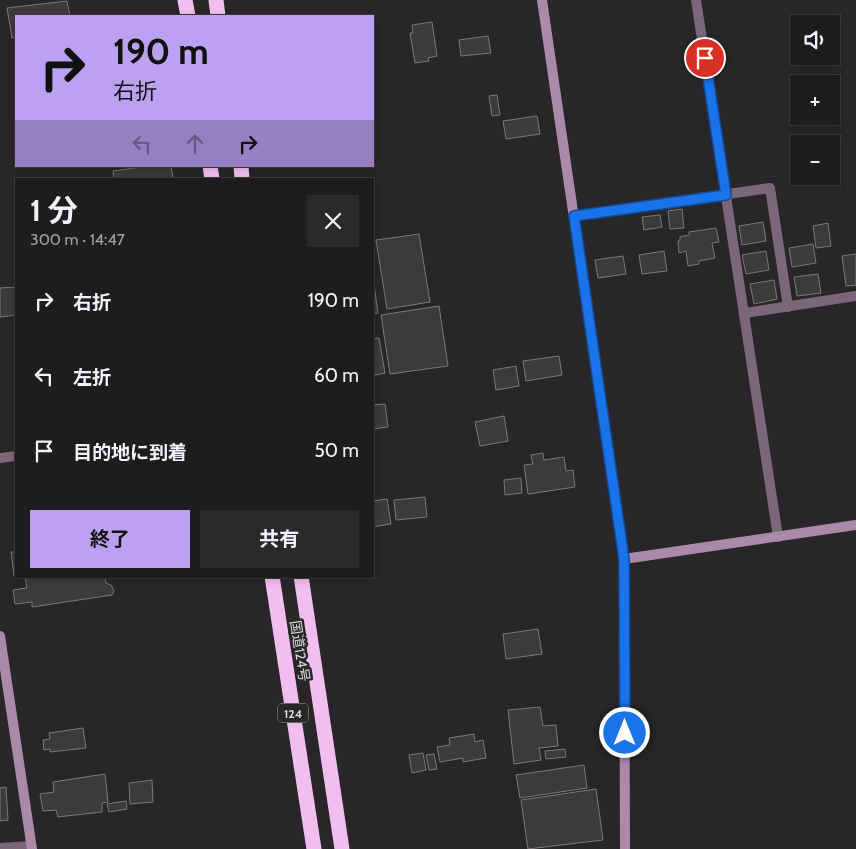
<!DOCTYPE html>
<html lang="ja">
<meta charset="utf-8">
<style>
:root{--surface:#1e1c1e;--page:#2b292b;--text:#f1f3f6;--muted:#a1a1a4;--line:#3c3a3c;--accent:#bca0f2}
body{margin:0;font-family:Cabin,"Noto Sans JP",sans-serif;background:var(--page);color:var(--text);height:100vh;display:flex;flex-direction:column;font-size:19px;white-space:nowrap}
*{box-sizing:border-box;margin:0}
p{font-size:16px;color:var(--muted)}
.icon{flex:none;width:28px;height:28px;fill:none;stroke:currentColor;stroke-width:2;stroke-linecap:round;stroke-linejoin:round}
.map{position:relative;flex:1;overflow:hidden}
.side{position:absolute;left:15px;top:178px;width:359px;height:400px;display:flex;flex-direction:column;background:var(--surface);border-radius:0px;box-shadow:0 2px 8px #0003,0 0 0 1px var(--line)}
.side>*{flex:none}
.banner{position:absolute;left:15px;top:15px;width:359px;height:152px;border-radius:0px;box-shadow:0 2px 8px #0003,0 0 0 1px var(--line);background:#bca0f2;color:#111;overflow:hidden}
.controls{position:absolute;left:790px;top:15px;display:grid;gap:10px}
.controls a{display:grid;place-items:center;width:50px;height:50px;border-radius:0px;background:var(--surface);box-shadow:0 2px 8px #0003,0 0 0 1px var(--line);font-size:25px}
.pin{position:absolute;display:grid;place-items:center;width:42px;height:42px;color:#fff;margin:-21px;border:2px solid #fff;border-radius:50%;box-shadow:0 1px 5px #0007}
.me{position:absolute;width:55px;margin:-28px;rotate:0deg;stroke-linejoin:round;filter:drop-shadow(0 0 4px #0008)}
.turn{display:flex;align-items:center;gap:18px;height:105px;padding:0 15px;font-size:22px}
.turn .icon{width:65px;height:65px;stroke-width:2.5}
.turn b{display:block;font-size:35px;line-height:42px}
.lanes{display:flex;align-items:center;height:48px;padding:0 15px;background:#0003;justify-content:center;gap:25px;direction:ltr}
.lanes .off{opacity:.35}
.round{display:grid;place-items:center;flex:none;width:52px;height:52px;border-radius:0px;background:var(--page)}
.head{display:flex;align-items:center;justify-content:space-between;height:85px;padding:0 15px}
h1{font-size:30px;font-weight:700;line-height:38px}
.action{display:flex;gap:10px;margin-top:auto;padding:10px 15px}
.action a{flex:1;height:58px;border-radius:0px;background:var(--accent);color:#111;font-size:20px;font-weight:700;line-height:58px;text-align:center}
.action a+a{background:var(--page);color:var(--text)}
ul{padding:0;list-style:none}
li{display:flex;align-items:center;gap:15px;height:75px;padding:0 15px}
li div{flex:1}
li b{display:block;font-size:19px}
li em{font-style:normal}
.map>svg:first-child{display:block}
.building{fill:#3d3a3d;stroke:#7b777a}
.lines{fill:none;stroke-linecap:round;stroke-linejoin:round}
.street{stroke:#7b667a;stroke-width:10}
.secondary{stroke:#ab89a9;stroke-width:10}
.highway{stroke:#f2beef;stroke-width:15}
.route-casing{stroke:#114b97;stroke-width:12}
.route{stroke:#1a73e8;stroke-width:9}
.labels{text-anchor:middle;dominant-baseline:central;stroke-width:5;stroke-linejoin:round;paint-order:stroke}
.shield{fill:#282628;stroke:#a5a3a5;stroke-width:1}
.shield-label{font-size:12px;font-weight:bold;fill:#dad9da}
.street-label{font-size:14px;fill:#dad9da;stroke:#282628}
</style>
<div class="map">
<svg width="856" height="849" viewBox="0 0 856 849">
<rect width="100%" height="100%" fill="#282628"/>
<!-- building -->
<path class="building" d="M67 1 70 16H16V37L12 38 7 8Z
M432 22 437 56 428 58 429 61 415 63 410 33H413L412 25Z
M488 36 491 53 461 56 459 40Z
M497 95 500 115 492 116 489 96Z
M537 116 540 134 506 139 503 121Z
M148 166H171L173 179H114L113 171Z
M682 209 684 228 670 229 668 211Z
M660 215 662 227 644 230 642 217Z
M763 222 766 241 742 245 739 226Z
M828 223 831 246 816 248 813 226Z
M716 228 719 242 712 243 715 258 699 261V264L688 266 686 251 679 253 678 241H680V237L689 235V232Z
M419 234 430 302 387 309 376 240Z
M813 244 816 263 792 267 789 248Z
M664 251 667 271 642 274 639 255Z
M766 251 769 270 746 274 742 255Z
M856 254V285L846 286 842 256Z
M623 256 626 274 598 278 595 260Z
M372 270 378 313 372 314Z
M818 274 821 293 797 296 794 277Z
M774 280 777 299 754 304 750 284Z
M16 287V315L0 317V288Z
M439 306 448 366 390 374 381 315Z
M379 338 385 373 372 376V339Z
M559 356 562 375 526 381 523 361Z
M516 366 519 386 496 390 493 370Z
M385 404 388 427 372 429V405Z
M504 416 508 441 480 446 475 422Z
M543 453 544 460 564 457 566 471 573 470 575 487 528 494 524 465 533 464 531 455Z
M521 478 522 493 505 495 504 480Z
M425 497 427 517 396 520 394 500Z
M387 499 391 524 372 527V501Z
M11 552H16V576H14Z
M25 576H111L105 578 106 583 111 585 114 591 112 595 32 607V602L15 604 13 590 27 588Z
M538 629 542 654 506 659 503 634Z
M540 707 543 726 556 725 558 746 539 748 541 760 514 764 508 710Z
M83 728 86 748 50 752V749L44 750 43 740 50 739 49 733Z
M474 734 475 742 483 740 486 758 463 762V758L440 762 437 747 450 745 449 738Z
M565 749 566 757 546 759 545 751Z
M423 753 426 770 412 773 409 755Z
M434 754 437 769 429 770 426 755Z
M584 765 587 788 520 798 516 775Z
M105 774 108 802 102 803V812L58 817 56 810 43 811 40 794 54 792 53 782Z
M152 780 153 802 130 804 129 783Z
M6 787 8 820 0 821V788Z
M596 789 603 840 528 849 521 800Z
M126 801 127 809 109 812 107 804Z"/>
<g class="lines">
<!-- street -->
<path class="street" d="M696 0 778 537
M574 216 770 188 788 307
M745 313 856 296
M0 458 16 456
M0 848 31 846"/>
<!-- secondary -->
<path class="secondary" d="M542 0 624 559 625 849
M624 559 856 525
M0 636 32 849"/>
<!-- highway -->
<path class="highway" d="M185 0 188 16
M216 0 218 16
M210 166 212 179
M241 166 242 179
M272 576 314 849
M301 576 342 849"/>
</g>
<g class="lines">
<!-- route casing -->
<g class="route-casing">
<path id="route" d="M625 733 624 559 574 216 726 195 705 58"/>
</g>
<!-- route -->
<use href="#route" class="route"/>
</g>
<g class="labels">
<!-- shield labels -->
<rect class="shield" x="278" y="703.5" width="30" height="19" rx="4"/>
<g class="shield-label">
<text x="293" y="713">124</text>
</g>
<!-- street labels -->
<g class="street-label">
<text transform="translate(300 651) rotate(81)">国道124号</text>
</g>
</g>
</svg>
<div class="controls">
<a><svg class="icon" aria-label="sound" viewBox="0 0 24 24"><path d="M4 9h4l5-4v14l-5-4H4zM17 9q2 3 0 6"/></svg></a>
<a>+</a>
<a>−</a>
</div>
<div class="pin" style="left:705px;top:58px;background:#d93025"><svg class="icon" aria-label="arrive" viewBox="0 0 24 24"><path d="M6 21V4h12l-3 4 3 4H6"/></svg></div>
<svg class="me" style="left:625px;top:733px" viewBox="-20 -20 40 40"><circle r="17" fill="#1a73e8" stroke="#fff" stroke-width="3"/><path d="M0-11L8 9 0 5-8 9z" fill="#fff"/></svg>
<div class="banner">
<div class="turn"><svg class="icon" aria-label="right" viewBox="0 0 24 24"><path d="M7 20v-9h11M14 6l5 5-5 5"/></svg><div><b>190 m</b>右折</div></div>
<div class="lanes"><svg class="icon off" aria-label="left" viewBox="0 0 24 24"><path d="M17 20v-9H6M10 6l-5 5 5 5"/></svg><svg class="icon off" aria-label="ahead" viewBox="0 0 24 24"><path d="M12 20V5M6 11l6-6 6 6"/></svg><svg class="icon" aria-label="right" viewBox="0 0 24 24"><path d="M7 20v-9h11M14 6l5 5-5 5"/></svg></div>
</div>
<section class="side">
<div class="head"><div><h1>1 分</h1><p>300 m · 14:47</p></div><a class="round"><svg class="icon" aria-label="close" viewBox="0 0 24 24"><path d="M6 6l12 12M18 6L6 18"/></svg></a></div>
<ul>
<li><svg class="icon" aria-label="right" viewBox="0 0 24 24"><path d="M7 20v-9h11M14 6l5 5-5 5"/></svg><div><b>右折</b></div><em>190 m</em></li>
<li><svg class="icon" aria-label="left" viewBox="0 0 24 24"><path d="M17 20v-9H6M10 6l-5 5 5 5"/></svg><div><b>左折</b></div><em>60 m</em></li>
<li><svg class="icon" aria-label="arrive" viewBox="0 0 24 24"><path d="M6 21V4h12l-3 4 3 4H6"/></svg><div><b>目的地に到着</b></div><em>50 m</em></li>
</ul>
<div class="action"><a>終了</a><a>共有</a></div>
</section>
</div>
